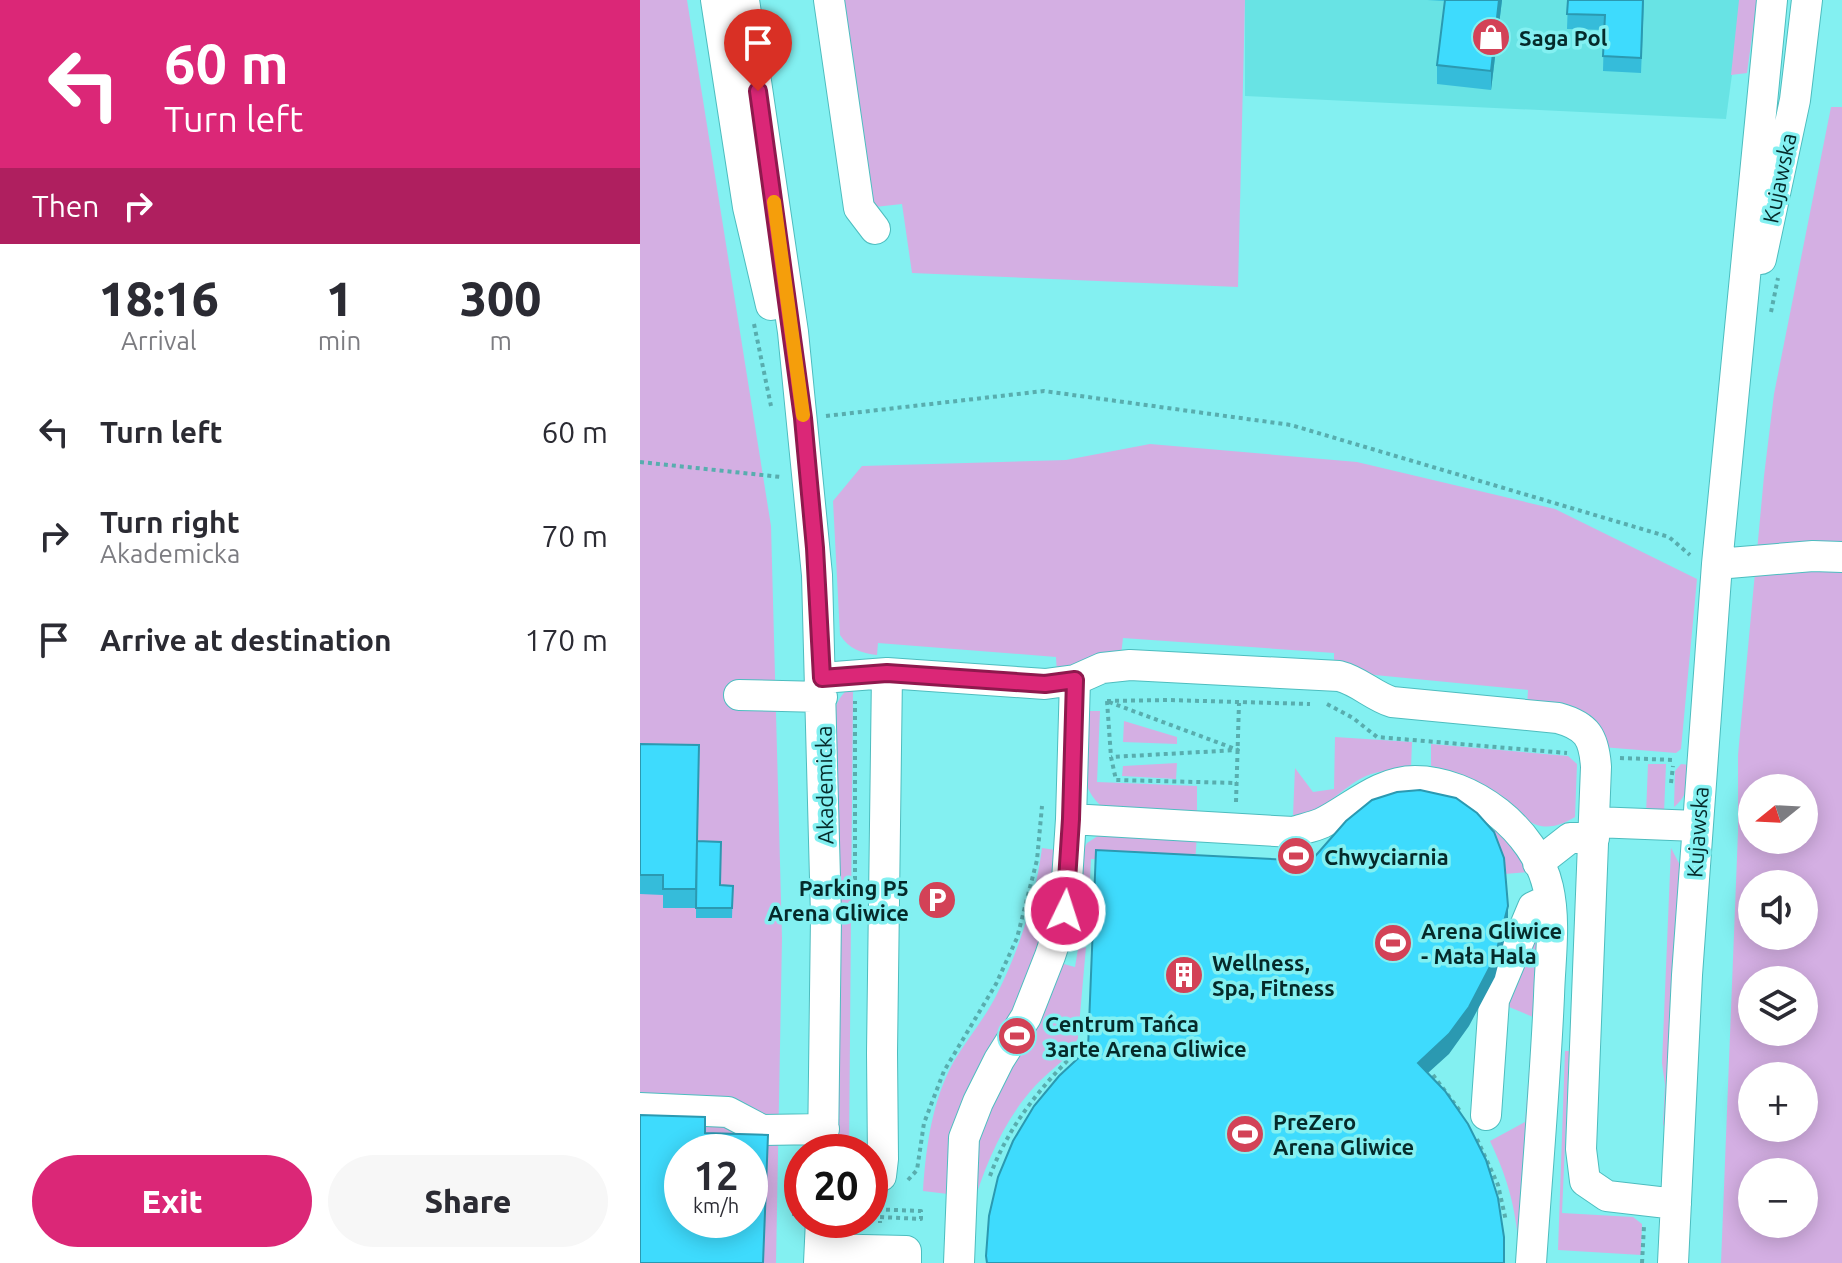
<!DOCTYPE html>
<meta charset="utf-8">
<style>
:root{--surface:#fff;--page:#f7f7f7;--text:#2b2b33;--muted:#7c7c81;--accent:#db2777}
body{margin:0;font-family:Ubuntu,sans-serif;background:var(--page);color:var(--text);height:100vh;display:flex;flex-direction:column;font-size:30px;white-space:nowrap}
*{box-sizing:border-box;margin:0}
p{font-size:26px;color:var(--muted)}
.icon{flex:none;width:44px;height:44px;fill:none;stroke:currentColor;stroke-width:2;stroke-linecap:round;stroke-linejoin:round}
.map{position:relative;flex:1;overflow:hidden}
.sheet{display:flex;flex-direction:column;background:var(--surface);width:640px}
.sheet>*{flex:none}
.guide{background:#db2777;color:#fff;overflow:hidden}
.needle{width:52px;rotate:252deg}
.buttons{position:absolute;left:1098px;top:774px;display:grid;gap:16px}
.buttons a{display:grid;place-items:center;width:80px;height:80px;border-radius:50%;background:var(--surface);box-shadow:0 4px 20px #0003;font-size:40px}
.speed{position:absolute;left:24px;top:1134px;display:flex;gap:16px;font-size:40px;font-weight:700;text-align:center}
.speed>*{display:grid;place-content:center;width:104px;height:104px;border-radius:50%;background:var(--surface);box-shadow:0 4px 20px #0003;line-height:1}
.speed small{font-size:20px;font-weight:400}
.speed .limit{border:12px solid #d22;background:#fff;color:#111}
.pin{position:absolute;display:grid;place-items:center;width:68px;height:68px;color:#fff;margin:-82px -34px;border-radius:50% 50% 50% 0;rotate:-45deg;box-shadow:0 0 8px #0007}
.pin .icon{rotate:45deg}
.me{position:absolute;width:88px;margin:-44px;rotate:4deg;stroke-linejoin:round;filter:drop-shadow(0 0 6px #0008)}
.turn{display:flex;align-items:center;gap:28px;height:168px;padding:0 32px;font-size:36px}
.turn .icon{width:104px;height:104px;stroke-width:2.5}
.turn b{display:block;font-size:56px;line-height:68px}
.then{display:flex;align-items:center;height:76px;padding:0 32px;background:#0003;gap:16px;font-size:30px}
.eta{display:flex;justify-content:space-evenly;align-items:center;height:136px;text-align:center}
.eta b{font-size:48px;font-weight:800;line-height:56px}
.button{display:flex;gap:16px;margin-top:auto;padding:16px 32px}
.button a{flex:1;height:92px;border-radius:48px;background:var(--accent);color:#fff;font-size:32px;font-weight:800;line-height:92px;text-align:center}
.button a+a{background:var(--page);color:var(--text)}
ul{padding:0;list-style:none}
li{display:flex;align-items:center;gap:24px;height:104px;padding:0 32px}
li div{flex:1}
li b{display:block;font-size:30px}
li em{font-style:normal}
main{display:flex;flex:1;min-height:0}
.map>svg:first-child{display:block}
.built{fill:#68e3e4}
.green{fill:#d4afe3;fill-rule:evenodd}
.lines{fill:none;stroke-linecap:round;stroke-linejoin:round}
.minor-casing{stroke:#4dbdbf;stroke-width:32}
.path{stroke:#58adae;stroke-width:4;stroke-dasharray:4 4;stroke-linecap:butt}
.minor{stroke:#fff;stroke-width:30}
.wall{fill:#35bcda}
.shaded-wall{fill:#2b99b1}
.building{fill:#3edbfd;stroke:#2b99b1;stroke-width:2;fill-rule:evenodd}
.route-casing{stroke:#8e194d;stroke-width:20}
.route{stroke:#db2777;stroke-width:14}
.slow{stroke:#f59e0b;stroke-width:14}
.labels{text-anchor:middle;dominant-baseline:central;stroke-width:7;stroke-linejoin:round;paint-order:stroke}
.poi-label{font-size:22px;font-weight:bold;fill:#052a2a;stroke:#83f0f1;text-anchor:start}
.street-label{font-size:22px;fill:#052a2a;stroke:#83f0f1}
</style>
<main>
<section class="sheet">
<div class="guide">
<div class="turn"><svg class="icon" aria-label="left" viewBox="0 0 24 24"><path d="M17 20v-9H6M10 6l-5 5 5 5"/></svg><div><b>60 m</b>Turn left</div></div>
<div class="then">Then<svg class="icon" aria-label="right" viewBox="0 0 24 24"><path d="M7 20v-9h11M14 6l5 5-5 5"/></svg></div>
</div>
<div class="eta">
<div><b>18:16</b><p>Arrival</p></div>
<div><b>1</b><p>min</p></div>
<div><b>300</b><p>m</p></div>
</div>
<ul>
<li><svg class="icon" aria-label="left" viewBox="0 0 24 24"><path d="M17 20v-9H6M10 6l-5 5 5 5"/></svg><div><b>Turn left</b></div><em>60 m</em></li>
<li><svg class="icon" aria-label="right" viewBox="0 0 24 24"><path d="M7 20v-9h11M14 6l5 5-5 5"/></svg><div><b>Turn right</b><p>Akademicka</p></div><em>70 m</em></li>
<li><svg class="icon" aria-label="arrive" viewBox="0 0 24 24"><path d="M6 21V4h12l-3 4 3 4H6"/></svg><div><b>Arrive at destination</b></div><em>170 m</em></li>
</ul>
<div class="button"><a>Exit</a><a>Share</a></div>
</section>
<div class="map">
<svg width="1202" height="1263" viewBox="0 0 1202 1263">
<rect width="100%" height="100%" fill="#83f0f1"/>
<!-- built -->
<path class="built" d="M605 0H1102L1086 119 605 96Z"/>
<!-- green -->
<path class="green" d="M0 0H47L131 526 142 938 136 1263H0ZM42 1152H110V1220H42Z
M195 0H605L598 287 272 273 262 204 235 207 226 197Z
M1099 0H1117L1107 73 1091 75Z
M1191 107H1202V1263H1081L1098 832V755L1124 476 1134 394ZM1112 788H1164V840H1112ZM1112 884H1164V936H1112ZM1112 980H1164V1032H1112ZM1112 1076H1164V1128H1112ZM1112 1172H1164V1224H1112Z
M510 444 717 462 915 509 1057 579 1041 749 1036 753 962 747 887 707 888 690 694 671V653L483 638 481 655 417 674 416 657 238 643 237 655C221 653 209 649 200 635L193 501 222 466 426 460Z
M213 685 209 1152H195L193 716C196 703 201 693 213 685Z
M447 711H460L457 782 557 786V814L461 806C433 780 445 746 447 711Z
M484 721 537 737V744L483 742Z
M695 737 772 742 771 768C756 770 740 770 726 776 701 787 682 816 653 815L655 768 673 792 694 789Z
M791 744 928 756 937 764 935 817C891 844 879 807 844 785 827 775 810 770 791 766Z
M537 763 536 779 482 776 483 766Z
M1008 764H1026L1024 813 1006 814Z
M1041 764 1050 765C1049 782 1048 796 1034 807L1035 771Z
M847 814 890 872 864 874 692 824Z
M464 832 557 835 555 863 451 859 447 938 428 936 439 858 447 843Z
M402 848 416 850 408 924 308 1194 283 1191C286 1146 292 1101 314 1061 328 1038 345 1018 357 994 380 948 395 900 402 848Z
M1031 848 1042 869 1025 1129 1023 1124 1025 1085 1022 1063Z
M901 922 878 1238C874 1201 866 1175 850 1141L885 1122 893 1017 862 1004Z
M446 947 437 1048C423 1061 407 1073 395 1086 363 1121 345 1165 332 1209L336 1137 420 963 435 967 438 949Z
M925 1051H929L922 1213 993 1217 1002 1224 1001 1255 918 1250Z"/>
<g class="lines">
<!-- minor casing -->
<g class="minor-casing">
<path id="minor" d="M76 0 108 207 131 305
M104 0 153 332 177 575 186 916 183 1152
M189 0 219 208 235 229
M1121 259 1155 100 1167 0
M1077 564 1173 556 1202 557
M182 678 247 673 405 684 435 680 462 668 490 665 699 676C719 681 733 696 752 702L918 718C947 726 954 737 956 767L941 1149 945 1181 967 1196 1036 1204
M99 695 182 697
M431 819 653 832C662 829 673 827 682 823 712 808 739 781 775 781 832 781 895 830 908 887 916 922 910 960 909 996 905 1085 897 1174 891 1263
M954 822 1057 826
M898 863 930 838H954
M0 1108 88 1112 122 1130 184 1129
M846 1115 854 1000 893 907 910 899
M230 1180 241 1176 243 1159 242 1053 247 673
M180 1249 266 1251V1263
M179 1263 181 1220
M319 1263 324 1138 338 1102 359 1060 386 1017 410 956 425 911 431 819 435 680
M1033 1263 1047 975 1077 564 1132 0"/>
</g>
<!-- path -->
<path class="path" d="M1131 312 1138 278
M114 324 131 406
M186 416 404 391 651 425 1029 537 1050 555
M0 462 141 477
M467 701 527 700 670 704
M467 701 471 757 476 780 597 783
M469 702 598 750 471 757
M687 704 713 718 737 737 927 753
M980 758 1035 760
M1031 783 1033 766
M596 802 599 703
M215 896V701
M793 1075 820 1111
M837 1139 858 1185 866 1221
M350 1176C367 1129 398 1090 433 1055
M268 1180 277 1170 284 1123 304 1071 356 984 377 938 397 860 402 806
M230 1209 281 1211V1219L240 1217V1223
M154 1216 155 1157
M1002 1263 1004 1226"/>
<!-- minor -->
<use href="#minor" class="minor"/>
</g>
<!-- wall -->
<path class="wall" d="M787 0H862L851 90 797 84V65L805 1Z
M928 0H1004L1001 73 963 71 964 30 927 29Z
M0 744 57 841 80 885 93 886 92 918H56V908H23V895L0 894Z"/>
<!-- shaded-wall -->
<path class="shaded-wall" d="M859 0H862L851 90V71Z
M868 906V926L855 977 829 1026 809 1054 778 1082V1063Z"/>
<!-- building -->
<path class="building" d="M805 0H859L851 71 797 65Z
M928 0H1003L1001 58 963 56 965 15 927 14Z
M0 744 59 745 56 889H23V875H0Z
M780 790 816 798 837 813 854 832 864 858 868 906 855 957 829 1007 809 1034 778 1063 805 1091 828 1124 846 1160 858 1198 864 1237V1263H347L346 1256 349 1216 358 1177 373 1141 394 1106 419 1076 448 1049 456 850 671 861 706 821 732 800 757 792Z
M57 841 81 842 80 885 93 886 92 908H56Z
M0 1115 65 1117V1133L128 1135 123 1263H0ZM42 1152H110V1220H42Z"/>
<g class="lines">
<!-- route casing -->
<g class="route-casing">
<path id="route" d="M118 91 163 418 175 548 182 678 247 673 405 684 435 680 431 819 425 911"/>
</g>
<!-- route -->
<use href="#route" class="route"/>
<!-- slow -->
<path class="slow" d="M134 202 163 415"/>
</g>
<!-- icons -->
<defs>
<g id="shop-disc" transform="scale(2)"><circle r="9.5" fill="#d34257" stroke="#83f0f1"/><path d="M-5-2.5h2.3a2.7 3.5 0 0 1 5.4 0H5L5.5 6h-11ZM-1.5-2.5h3a1.5 2.3 0 0 0-3 0Z" fill="#fff"/></g>
<g id="stadium-disc" transform="scale(2)"><circle r="9.5" fill="#d34257" stroke="#83f0f1"/><path d="M0-5a6.5 5 0 1 0 0 10a6.5 5 0 1 0 0-10ZM-3.5-1.8h7v3.6h-7Z" fill="#fff"/></g>
<g id="parking-disc" transform="scale(2)"><circle r="9.5" fill="#d34257" stroke="#83f0f1"/><path d="M-3.5-5.5H1a3.5 3.5 0 0 1 0 7H-1V5.5H-3.5ZM-1-3.4V-.6H.8a1.4 1.4 0 0 0 0-2.8Z" fill="#fff"/></g>
<g id="building-disc" transform="scale(2)"><circle r="9.5" fill="#d34257" stroke="#83f0f1"/><path d="M-4-6H4V6H1V3H-1V6H-4ZM-2.5-4.3h1.7v1.8h-1.7ZM.8-4.3h1.7v1.8H.8ZM-2.5-1h1.7V.8h-1.7ZM.8-1h1.7V.8H.8Z" fill="#fff"/></g>
</defs>
<g fill-rule="evenodd">
<use href="#shop-disc" x="851" y="37"/>
<use href="#stadium-disc" x="656" y="856"/>
<use href="#parking-disc" x="297" y="900"/>
<use href="#stadium-disc" x="753" y="943"/>
<use href="#building-disc" x="544" y="975"/>
<use href="#stadium-disc" x="377" y="1036"/>
<use href="#stadium-disc" x="605" y="1134"/>
</g>
<g class="labels">
<!-- poi labels -->
<g class="poi-label">
<text x="879" y="37">Saga Pol</text>
<text x="684" y="856">Chwyciarnia</text>
<text x="269" y="887" text-anchor="end">Parking P5<tspan x="269" dy="25">Arena Gliwice</tspan></text>
<text x="781" y="930">Arena Gliwice<tspan x="781" dy="25">- Mała Hala</tspan></text>
<text x="572" y="962">Wellness,<tspan x="572" dy="25">Spa, Fitness</tspan></text>
<text x="405" y="1023">Centrum Tańca<tspan x="405" dy="25">3arte Arena Gliwice</tspan></text>
<text x="633" y="1121">PreZero<tspan x="633" dy="25">Arena Gliwice</tspan></text>
</g>
<!-- street labels -->
<g class="street-label">
<text transform="translate(1139 178) rotate(-78)">Kujawska</text>
<text transform="translate(184 785) rotate(-91)">Akademicka</text>
<text transform="translate(1057 832) rotate(-86)">Kujawska</text>
</g>
</g>
</svg>
<div class="buttons">
<a><svg class="needle" viewBox="-14 -14 28 28"><path d="M0-13l5 13h-10z" fill="#e53935"/><path d="M0 13l5-13h-10z" fill="#7c7c81"/></svg></a>
<a><svg class="icon" aria-label="sound" viewBox="0 0 24 24"><path d="M4 9h4l5-4v14l-5-4H4zM17 9q2 3 0 6"/></svg></a>
<a><svg class="icon" aria-label="layers" viewBox="0 0 24 24"><path d="M12 4l9 5-9 5-9-5zM3 14l9 5 9-5"/></svg></a>
<a>+</a>
<a>−</a>
</div>
<div class="speed"><div>12<small>km/h</small></div><div class="limit">20</div></div>
<div class="pin" style="left:118px;top:91px;background:#d93025"><svg class="icon" aria-label="arrive" viewBox="0 0 24 24"><path d="M6 21V4h12l-3 4 3 4H6"/></svg></div>
<svg class="me" style="left:425px;top:911px" viewBox="-20 -20 40 40"><circle r="17" fill="#db2777" stroke="#fff" stroke-width="3"/><path d="M0-11L8 9 0 5-8 9z" fill="#fff"/></svg>
</div>
</main>
